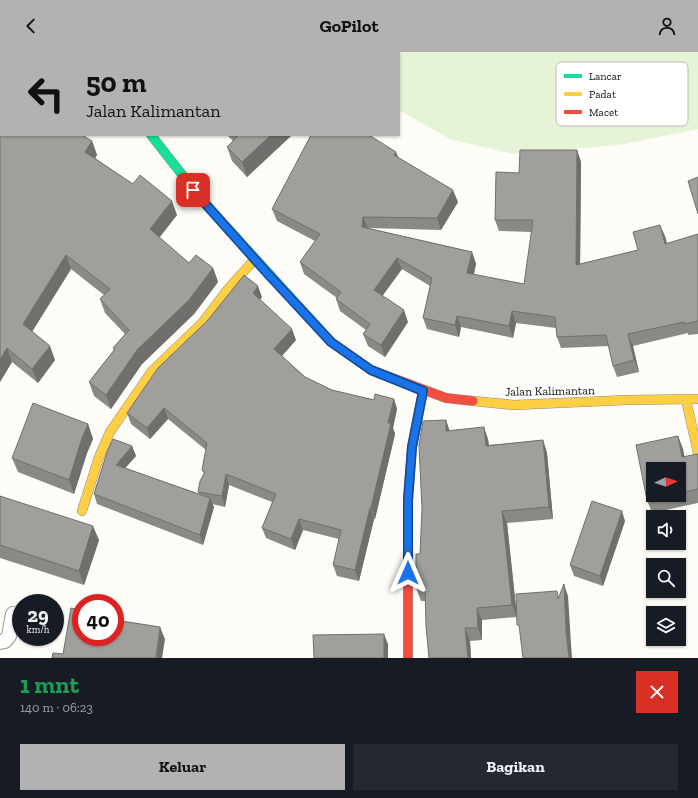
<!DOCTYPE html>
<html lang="id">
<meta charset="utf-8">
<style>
:root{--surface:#171b24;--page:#242831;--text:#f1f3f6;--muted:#9ea1a6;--accent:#b2b2b3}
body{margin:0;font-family:"Zilla Slab",serif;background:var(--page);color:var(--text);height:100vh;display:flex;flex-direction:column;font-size:15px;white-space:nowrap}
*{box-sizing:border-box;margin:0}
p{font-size:13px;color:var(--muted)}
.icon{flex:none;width:22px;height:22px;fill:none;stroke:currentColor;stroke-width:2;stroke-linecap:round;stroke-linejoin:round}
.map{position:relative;height:606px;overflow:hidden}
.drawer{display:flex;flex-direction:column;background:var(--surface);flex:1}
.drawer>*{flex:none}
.hud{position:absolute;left:0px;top:0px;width:400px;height:84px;box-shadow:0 1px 3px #0004;background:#b2b2b3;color:#111;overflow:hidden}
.needle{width:26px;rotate:86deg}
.buttons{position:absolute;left:646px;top:410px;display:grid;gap:8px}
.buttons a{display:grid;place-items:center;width:40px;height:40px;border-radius:0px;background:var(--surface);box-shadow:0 1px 3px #0004;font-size:20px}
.speed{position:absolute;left:12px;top:542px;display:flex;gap:8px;font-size:20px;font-weight:700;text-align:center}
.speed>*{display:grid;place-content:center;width:52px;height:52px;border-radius:50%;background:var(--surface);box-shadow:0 1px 3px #0004;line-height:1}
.speed small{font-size:10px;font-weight:400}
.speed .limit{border:6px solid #d22;background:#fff;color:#111}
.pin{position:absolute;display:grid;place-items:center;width:34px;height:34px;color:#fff;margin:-17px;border-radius:8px;box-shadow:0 2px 6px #0006}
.me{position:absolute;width:44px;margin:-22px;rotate:0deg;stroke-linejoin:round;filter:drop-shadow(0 0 3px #0008)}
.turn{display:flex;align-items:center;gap:14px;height:84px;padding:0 20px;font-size:18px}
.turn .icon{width:52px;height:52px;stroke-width:2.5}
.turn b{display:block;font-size:28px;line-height:34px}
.round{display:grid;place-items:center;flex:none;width:42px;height:42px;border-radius:0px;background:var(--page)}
.head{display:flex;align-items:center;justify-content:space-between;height:68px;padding:0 20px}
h1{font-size:24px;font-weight:700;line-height:30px;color:#1e9e55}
.cta{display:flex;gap:8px;margin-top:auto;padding:8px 20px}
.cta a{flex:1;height:46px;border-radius:0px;background:var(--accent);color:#111;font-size:16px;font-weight:700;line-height:46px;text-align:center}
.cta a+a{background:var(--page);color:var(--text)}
header{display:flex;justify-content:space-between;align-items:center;height:52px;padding:0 20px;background:var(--accent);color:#111;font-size:18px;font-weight:700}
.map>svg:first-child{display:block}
.green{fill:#e7f3d7}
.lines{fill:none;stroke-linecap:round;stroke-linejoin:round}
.lane-casing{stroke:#979795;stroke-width:16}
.fast-casing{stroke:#8e8d8b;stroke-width:10}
.slow-casing{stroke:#8e8d8b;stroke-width:10}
.jam-casing{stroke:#8e8d8b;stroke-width:10}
.lane{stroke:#fffffe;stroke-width:14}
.fast{stroke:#16e098;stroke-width:9}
.slow{stroke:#ffcf43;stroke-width:9}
.jam{stroke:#f24e42;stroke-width:9}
.wall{fill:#8a8986;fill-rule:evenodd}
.shaded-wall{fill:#716f6d}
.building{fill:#a19f9c;stroke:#716f6d}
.route-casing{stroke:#114b97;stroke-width:10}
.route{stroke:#1a73e8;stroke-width:7}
.labels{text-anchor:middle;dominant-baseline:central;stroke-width:4;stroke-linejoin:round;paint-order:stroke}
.street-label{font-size:12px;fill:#111;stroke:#fff}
.key{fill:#fff;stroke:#b8b8b8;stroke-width:1}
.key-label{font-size:11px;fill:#111}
</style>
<header><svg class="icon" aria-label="back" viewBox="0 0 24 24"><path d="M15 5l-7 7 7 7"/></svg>GoPilot<svg class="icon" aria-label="person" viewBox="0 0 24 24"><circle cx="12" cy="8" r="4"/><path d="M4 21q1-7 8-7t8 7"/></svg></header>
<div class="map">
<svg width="698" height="606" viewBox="0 0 698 606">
<rect width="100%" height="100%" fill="#fdfcf7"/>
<!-- green -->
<path class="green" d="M348 0H698V77L619 93 513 102 450 87 399 58V1Z"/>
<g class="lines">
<!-- lane casing -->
<g class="lane-casing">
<path id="lane" d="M0 590 5 589 9 584 13 562"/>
</g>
<!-- fast casing -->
<g class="fast-casing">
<path id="fast" d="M87 0 88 1
M151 83 202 148 331 290"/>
</g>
<!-- slow casing -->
<g class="slow-casing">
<path id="slow" d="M686 348 698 401
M473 349 514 353 627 348 698 347
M82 459 99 405 110 380 152 319 203 270 228 237 254 208"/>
</g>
<!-- jam casing -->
<g class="jam-casing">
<path id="jam" d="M331 290 371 318 446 346 473 349
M408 606V448L412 395 423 339"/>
</g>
<!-- lane -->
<use href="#lane" class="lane"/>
<!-- fast -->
<use href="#fast" class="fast"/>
<!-- slow -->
<use href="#slow" class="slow"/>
<!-- jam -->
<use href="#jam" class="jam"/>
</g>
<!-- wall -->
<path class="wall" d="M0 0 1 1V23H0Z
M146 0H182L181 1H147Z
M216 0H367L366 1H216Z
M0 33 92 89 97 103 95 106 177 163 159 186 189 211 213 216 218 230 194 262 142 312 111 357 94 344 89 330 114 298 113 296 125 282 105 261 100 247 104 243 71 217 32 280 55 308 38 331 12 310 0 330Z
M227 83H292L247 125 232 109 227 95 233 89Z
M577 98 581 110 580 212 638 198 665 184 667 192 698 182V282L688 283V281L633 294 639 320 617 325 613 314 609 294 561 296 557 285 556 276 516 271 513 286 461 275 459 285 427 277 423 266 430 234 402 217 382 244 408 270 385 305 368 294 363 282 366 278 340 259 336 247 337 246 304 222 300 210 315 189 277 169 272 157 399 106 458 150 441 178 368 176 472 200 476 212 474 223 524 232 532 180 499 179 495 168 519 121Z
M262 245 260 248 296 288 282 304 305 325 332 338 374 348 394 347 397 357 393 376 395 382 375 467H374L359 529 337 524 333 513 339 487 303 478 295 498 266 486 262 476 272 450 229 433 225 455 212 452 214 455 203 493 97 452 94 442 132 394 136 404 125 416 199 442 198 440 204 422 202 418 206 398 168 367 150 387 131 372 127 361Z
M446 368 449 378 488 387 489 393 543 388 547 401 553 467 507 471 517 565 482 568V588L470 589 471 606H429L426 549H421L416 536Z
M88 372 93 387 87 401 74 442 18 420 12 406Z
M678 384 683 397 684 405 698 402V451L652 461 647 448ZM679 417V443H653Z
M0 444 99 488 84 533 0 506Z
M625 469 603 534 574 524 570 513Z"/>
<!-- shaded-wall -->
<path class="shaded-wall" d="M160 0H182L181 1H158Z
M354 0H367L366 1H354Z
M271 83H292L247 125 242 110Z
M92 89 97 103 90 114 85 100Z
M577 98 581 110 580 224 576 213Z
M396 100 401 111 394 103Z
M453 138 458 150 441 178 437 166Z
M172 149 177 163 155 191 150 177Z
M363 165 368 176 362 175Z
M660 173 665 184 670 204 665 192Z
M472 200 476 212 471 233 467 221Z
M66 203 71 217 28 286 23 272Z
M397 206 402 217 378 250 374 238Z
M213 216 218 230 194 262 142 312 111 357 106 343 137 298Z
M258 234 262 245 257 252 253 241Z
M404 258 408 270 385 305 381 293Z
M512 259 516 271 513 286 509 274Z
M457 264 461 275 459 285 455 273Z
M292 277 296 288 278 308 274 297Z
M628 282 633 294 639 320 634 308Z
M50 294 55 308 38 331 32 317Z
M7 296 12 310 0 330V308Z
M394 347 397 357 393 376 395 382 375 467 371 456 388 371Z
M164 356 168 367 150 387 147 376Z
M446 368 450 380 446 379Z
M88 372 93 387 87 401 74 442 69 428 82 386Z
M484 375 488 387 490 406 486 394Z
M678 384 683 397 687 418 682 405Z
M543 388 547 401 553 467 549 455Z
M132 394 136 404 120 422 116 413Z
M226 422 229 433 225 455 222 444Z
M210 446 214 455 203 493 200 483Z
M370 456 374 467 359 529 355 518Z
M502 459 507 471 517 565 512 553Z
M622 459 625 469 603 534 600 524Z
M299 467 303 478 295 498 291 487Z
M93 474 99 488 84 533 79 519Z
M564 532 568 544 571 592 572 606H569L566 580Z
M477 556 482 568V588L478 576Z
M160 575 165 587 162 606H156Z
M465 576 470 589 471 606H468Z
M384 582 388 592V606H384Z"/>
<!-- building -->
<path class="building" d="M0 0H35L37 1H1V10H0Z
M153 0H160L158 1H154Z
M223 0H354V1H223Z
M1 32V83H82L92 89 85 100 133 132 140 123 172 149 150 177 189 211 196 203 213 216 189 248 137 298 106 343 89 330 115 297 113 296 129 278 100 247 110 237 66 203 23 272 50 294 32 317 7 296 0 308V33Z
M236 83H271L242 110 227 95 237 85Z
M311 83H369L396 100 394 103 453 138 437 166 363 165 362 175 472 200 467 221 524 232 533 168H495L496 120 519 121 520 98H577L576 213 638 198 633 180 660 173 665 192 698 182V269L684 272V270L628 282 634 308 613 314 606 283 557 285 555 265 512 259 509 274 457 264 455 273 423 266 432 226 397 206 374 238 404 258 381 293 363 282 370 272 336 247 341 240 300 210 320 182 272 157Z
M698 125V162L688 129Z
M244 223 258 234 253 241 292 277 274 297 305 325 332 338 374 348 375 342 394 347 388 371H391L371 456H370L355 518 333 513 341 478 299 467 291 487 262 476 276 442 226 422 222 444 198 440 200 429 205 420 202 418 207 391 164 356 147 376 127 361 158 316 208 268Z
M33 351 88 372 82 386 69 428 12 406Z
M446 368V379L484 375 486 394 543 388 549 455 502 459 512 553 477 556 478 576H465L468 606H429L426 574 425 536H416V502H420L422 457 419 393 423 369Z
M678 384 682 405 698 402V437L679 441V417H653V443H669L647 448 636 393Z
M113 387 132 394 116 413 210 446 200 483 94 442 107 400Z
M0 444 93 474 79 519 0 493Z
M592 449 622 459 600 524 570 513Z
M564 532 566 580 569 606H523L519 573H517L516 542 557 539 558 547Z
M71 556 81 558V585H115V568L160 575 156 606H52L53 601 63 602Z
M384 582V606H314L313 583Z"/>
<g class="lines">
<!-- route casing -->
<g class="route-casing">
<path id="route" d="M193 138 267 221 331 290 371 318 423 339 412 395 408 448V521"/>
</g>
<!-- route -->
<use href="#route" class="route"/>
</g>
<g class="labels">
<!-- street labels -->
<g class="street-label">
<text transform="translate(550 339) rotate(-1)">Jalan Kalimantan</text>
</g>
</g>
<!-- legend -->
<rect x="556" y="10" width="132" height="64" rx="6" class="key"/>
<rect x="564" y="22" width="18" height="4" fill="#16e098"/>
<rect x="564" y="40" width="18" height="4" fill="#ffcf43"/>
<rect x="564" y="58" width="18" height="4" fill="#f24e42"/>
<g class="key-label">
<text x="589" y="28">Lancar</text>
<text x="589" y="46">Padat</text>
<text x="589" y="64">Macet</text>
</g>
</svg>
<div class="buttons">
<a><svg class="needle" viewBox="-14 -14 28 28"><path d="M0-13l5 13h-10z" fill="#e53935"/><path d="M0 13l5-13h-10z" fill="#9ea1a6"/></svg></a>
<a><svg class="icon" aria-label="sound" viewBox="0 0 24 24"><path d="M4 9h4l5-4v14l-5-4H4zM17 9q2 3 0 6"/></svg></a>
<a><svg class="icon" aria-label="search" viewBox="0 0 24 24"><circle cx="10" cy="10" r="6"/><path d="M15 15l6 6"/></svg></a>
<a><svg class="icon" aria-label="layers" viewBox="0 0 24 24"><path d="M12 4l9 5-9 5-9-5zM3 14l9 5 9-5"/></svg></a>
</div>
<div class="speed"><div>29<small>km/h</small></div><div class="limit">40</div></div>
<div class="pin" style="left:193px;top:138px;background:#d93025"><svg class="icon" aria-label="arrive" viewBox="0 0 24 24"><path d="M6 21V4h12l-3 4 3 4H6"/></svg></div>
<svg class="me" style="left:408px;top:521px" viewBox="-20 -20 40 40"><path d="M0-17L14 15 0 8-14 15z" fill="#1a73e8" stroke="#fff" stroke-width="4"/></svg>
<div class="hud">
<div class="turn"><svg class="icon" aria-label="left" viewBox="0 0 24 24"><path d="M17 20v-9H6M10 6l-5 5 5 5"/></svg><div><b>50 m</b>Jalan Kalimantan</div></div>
</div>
</div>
<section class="drawer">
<div class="head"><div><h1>1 mnt</h1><p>140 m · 06:23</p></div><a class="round" style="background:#d93025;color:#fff"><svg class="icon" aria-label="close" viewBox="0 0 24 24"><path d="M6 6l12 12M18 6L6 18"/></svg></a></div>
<div class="cta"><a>Keluar</a><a>Bagikan</a></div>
</section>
